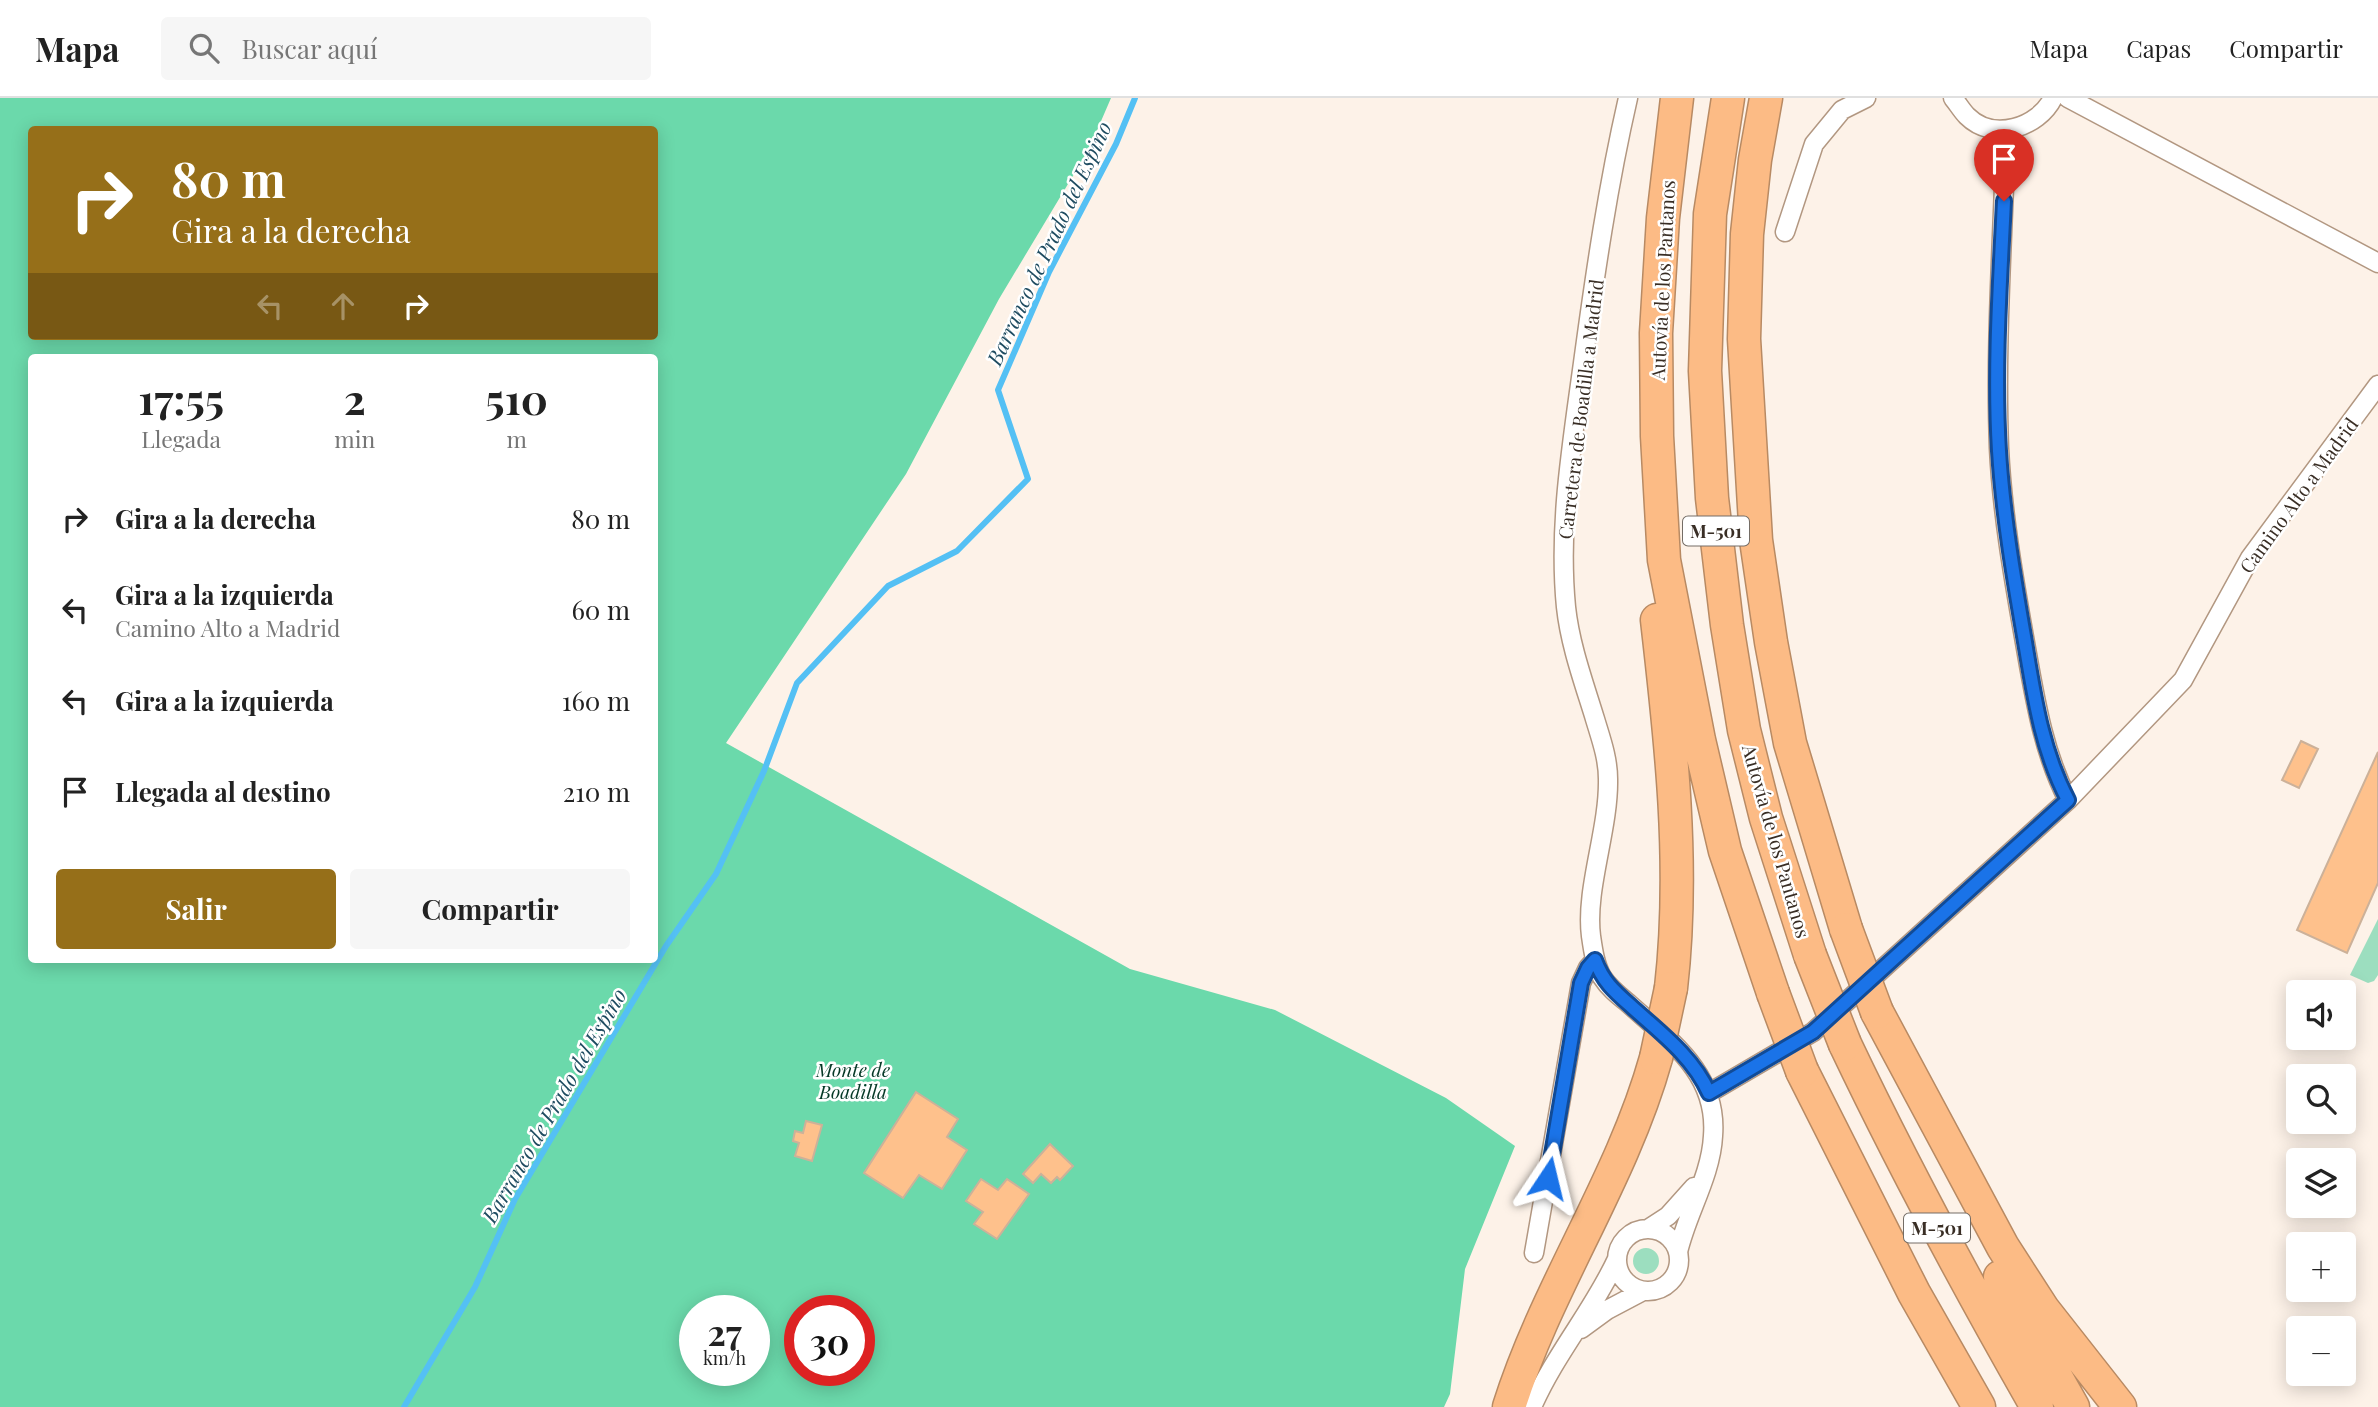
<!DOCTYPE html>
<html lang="es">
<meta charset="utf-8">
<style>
:root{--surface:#fff;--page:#f6f6f6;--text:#222;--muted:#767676;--line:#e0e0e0;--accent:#966f19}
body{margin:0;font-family:"Playfair Display",serif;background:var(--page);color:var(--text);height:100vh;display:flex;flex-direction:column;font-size:26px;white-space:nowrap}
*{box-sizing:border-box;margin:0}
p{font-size:23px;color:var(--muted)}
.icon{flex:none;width:38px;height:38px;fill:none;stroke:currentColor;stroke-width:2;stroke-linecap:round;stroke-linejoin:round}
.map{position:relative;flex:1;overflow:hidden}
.side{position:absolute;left:28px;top:256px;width:630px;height:609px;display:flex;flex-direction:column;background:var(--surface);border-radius:7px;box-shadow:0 4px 18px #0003}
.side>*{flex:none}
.hud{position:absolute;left:28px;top:28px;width:630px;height:214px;border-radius:7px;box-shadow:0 4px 18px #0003;background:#966f19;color:#fff;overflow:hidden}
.fabs{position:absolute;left:2286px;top:882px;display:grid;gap:14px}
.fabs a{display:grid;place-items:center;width:70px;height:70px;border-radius:7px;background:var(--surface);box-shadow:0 4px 18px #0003;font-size:35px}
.speed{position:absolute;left:679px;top:1197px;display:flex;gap:14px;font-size:35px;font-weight:700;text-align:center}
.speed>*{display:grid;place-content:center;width:91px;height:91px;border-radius:50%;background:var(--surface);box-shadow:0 4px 18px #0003;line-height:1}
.speed small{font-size:18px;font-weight:400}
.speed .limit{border:10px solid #d22;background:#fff;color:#111}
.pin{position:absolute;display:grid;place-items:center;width:60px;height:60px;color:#fff;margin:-72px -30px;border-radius:50% 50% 50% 0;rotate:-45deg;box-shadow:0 0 7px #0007}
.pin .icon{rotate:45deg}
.me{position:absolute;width:77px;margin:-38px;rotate:10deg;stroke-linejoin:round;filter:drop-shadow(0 0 5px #0008)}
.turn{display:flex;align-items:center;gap:24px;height:147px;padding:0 28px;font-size:32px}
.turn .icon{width:91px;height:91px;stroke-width:2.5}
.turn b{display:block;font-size:49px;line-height:60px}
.lanes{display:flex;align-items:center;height:66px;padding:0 28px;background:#0003;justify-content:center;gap:35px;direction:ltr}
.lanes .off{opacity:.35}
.eta{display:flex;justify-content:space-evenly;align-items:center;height:119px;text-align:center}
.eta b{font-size:42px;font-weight:700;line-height:49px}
.cta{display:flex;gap:14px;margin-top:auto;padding:14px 28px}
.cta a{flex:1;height:80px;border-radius:7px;background:var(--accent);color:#fff;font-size:28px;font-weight:700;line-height:80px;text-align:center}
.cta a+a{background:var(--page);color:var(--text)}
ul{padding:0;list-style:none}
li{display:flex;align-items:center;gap:21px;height:91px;padding:0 28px}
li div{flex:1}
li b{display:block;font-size:26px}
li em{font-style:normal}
header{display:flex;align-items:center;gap:42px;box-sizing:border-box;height:98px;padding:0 35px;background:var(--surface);border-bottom:2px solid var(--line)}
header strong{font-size:33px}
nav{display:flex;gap:38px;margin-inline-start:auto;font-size:24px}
.search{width:490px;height:63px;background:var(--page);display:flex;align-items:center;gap:18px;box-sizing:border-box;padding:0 24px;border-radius:7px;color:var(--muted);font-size:26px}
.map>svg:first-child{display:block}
.green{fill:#9cdebf}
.forest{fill:#6bd9ab;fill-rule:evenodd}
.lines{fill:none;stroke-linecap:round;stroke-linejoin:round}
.stream{stroke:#54c0f4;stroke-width:6}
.building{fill:#fec18c;stroke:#ccb199;stroke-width:2}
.minor-casing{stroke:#b29781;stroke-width:21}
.motorway-casing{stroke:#b88a63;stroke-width:35}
.minor{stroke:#fff;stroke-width:18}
.motorway{stroke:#fcbb85;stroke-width:32}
.motorway-bridge-casing{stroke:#b88a63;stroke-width:35;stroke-linecap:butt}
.motorway-bridge{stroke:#fcbb85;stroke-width:32}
.route-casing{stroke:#114b97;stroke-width:18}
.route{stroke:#1a73e8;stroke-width:12}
.labels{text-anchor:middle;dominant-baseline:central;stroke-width:5;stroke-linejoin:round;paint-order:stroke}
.shield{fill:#fff;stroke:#746d66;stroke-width:2}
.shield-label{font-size:18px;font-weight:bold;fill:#392e25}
.street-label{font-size:19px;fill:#392e25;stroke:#fff}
.park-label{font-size:19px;font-style:italic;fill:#063927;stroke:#fff}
.water-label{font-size:21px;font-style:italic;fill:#1f4c61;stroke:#fff}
</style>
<header>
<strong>Mapa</strong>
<div class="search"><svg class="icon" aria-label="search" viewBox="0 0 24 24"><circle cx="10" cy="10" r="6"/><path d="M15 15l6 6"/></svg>Buscar aquí</div>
<nav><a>Mapa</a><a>Capas</a><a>Compartir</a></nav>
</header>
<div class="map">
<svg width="2378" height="1309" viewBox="0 0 2378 1309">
<rect width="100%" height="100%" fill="#fdf2e8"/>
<!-- green -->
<path class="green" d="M2378 821V877L2374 883 2368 885 2350 877Z
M1633 1163a13 13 0 1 1 26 0a13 13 0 1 1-26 0Z"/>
<!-- forest -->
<path class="forest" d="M0 0H1111L1089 51 999 201 906 376 726 645 1130 871 1275 912 1446 1000 1515 1048 1465 1171 1450 1296 1444 1309H0ZM32 32H654V238H32ZM32 259H654V861H32ZM695 1213H754V1272H695ZM800 1213H859V1272H800Z"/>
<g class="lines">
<!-- stream -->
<path class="stream" d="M404 1309 475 1189 515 1101 666 848 716 776 764 673 797 585 888 488 957 453 1028 381 998 292 1049 174 1116 46 1135 0"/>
</g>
<!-- building -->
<path class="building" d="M2301 643 2318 651 2299 690 2282 682Z
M2378 654V785L2347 855 2297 832Z
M916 994 958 1021 947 1039 967 1052 942 1091 919 1077 903 1100 864 1075Z
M806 1023 822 1027 812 1063 795 1058 799 1045 793 1043 795 1033 803 1035Z
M1050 1046 1073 1068 1060 1082 1057 1079 1051 1085 1041 1076 1033 1085 1023 1076Z
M981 1081 998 1092 1007 1081 1029 1096 997 1141 974 1126 983 1114 966 1103Z"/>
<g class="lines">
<!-- minor casing -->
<g class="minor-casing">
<path id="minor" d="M1628 0C1608 87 1595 176 1583 265 1572 346 1558 427 1566 509 1570 547 1584 585 1595 621 1601 641 1608 660 1608 681 1609 732 1585 791 1591 838 1593 852 1595 867 1602 879 1609 890 1618 897 1628 905 1670 943 1718 975 1713 1038 1711 1078 1687 1115 1678 1154
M1953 0C1958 6 1962 13 1967 18 1993 44 2038 30 2053 0
M2068 0 2378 165
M2006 32C2003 138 1995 244 1999 350 2002 413 2013 477 2024 539 2034 595 2042 652 2068 702
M1785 134 1814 46 1842 12 1866 0
M1709 995 1813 934 2068 702 2183 582 2250 460 2378 287
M1648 1131 1668 1118 1694 1089
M1617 1162a31 31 0 1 1 62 0a31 31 0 1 1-62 0Z
M1534 1155 1581 885 1588 870 1595 862
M1581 1231 1607 1212 1643 1193
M1532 1309C1555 1256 1593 1213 1617 1161"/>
</g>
<!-- motorway casing -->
<g class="motorway-casing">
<path id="motorway" d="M1677 0 1663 120 1656 235 1657 338 1664 462 1699 642 1725 753 1773 895
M1728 0 1710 116 1705 273 1712 400 1727 527 1744 632 1766 720 1810 857
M1766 0 1755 62 1747 136 1744 241 1756 442 1771 544 1790 645 1846 831
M1657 522C1671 643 1685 768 1671 890
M1877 914 2003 1149 2043 1211 2120 1309
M1845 946C1904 1070 1969 1190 2037 1309
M1802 973 1914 1195 1979 1309
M2000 1179 2073 1309
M1509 1309C1547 1188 1622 1082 1656 960"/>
</g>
<!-- minor -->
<use href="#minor" class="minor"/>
<!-- motorway -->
<use href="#motorway" class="motorway"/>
<!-- motorway-bridge casing -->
<g class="motorway-bridge-casing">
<path id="motorway-bridge" d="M1846 831 1877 914
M1810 857 1845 946
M1773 895 1802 973
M1656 960 1671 890"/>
</g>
<!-- motorway-bridge -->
<use href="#motorway-bridge" class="motorway-bridge"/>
</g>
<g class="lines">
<!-- route casing -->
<g class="route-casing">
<path id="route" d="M1548 1080 1581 885 1588 870 1595 862C1603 884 1615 894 1632 909 1661 935 1693 959 1709 995L1813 934 2068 702C2042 653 2034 598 2025 544 2014 481 2003 417 1999 353 1994 270 2000 186 2004 103"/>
</g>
<!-- route -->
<use href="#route" class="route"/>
</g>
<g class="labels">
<!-- shield labels -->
<g class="shield">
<rect x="1683" y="418.5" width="66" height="29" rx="5"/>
<rect x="1904" y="1115.5" width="66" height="29" rx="5"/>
</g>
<g class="shield-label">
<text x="1716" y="433">M-501</text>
<text x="1937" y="1130">M-501</text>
</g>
<!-- street labels -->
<g class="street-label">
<text transform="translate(1662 182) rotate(-87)">Autovía de los Pantanos</text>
<text transform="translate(1580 311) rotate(-83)">Carretera de Boadilla a Madrid</text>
<text transform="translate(2298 397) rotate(-54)">Camino Alto a Madrid</text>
<text transform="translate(1777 743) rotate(74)">Autovía de los Pantanos</text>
</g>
<!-- park labels -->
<g class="park-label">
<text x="853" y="971">Monte de<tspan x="853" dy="22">Boadilla</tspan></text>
</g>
<!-- water labels -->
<g class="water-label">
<text transform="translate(1048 145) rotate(-65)">Barranco de Prado del Espino</text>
<text transform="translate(553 1007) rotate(-60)">Barranco de Prado del Espino</text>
</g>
</g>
</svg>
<div class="fabs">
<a><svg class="icon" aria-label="sound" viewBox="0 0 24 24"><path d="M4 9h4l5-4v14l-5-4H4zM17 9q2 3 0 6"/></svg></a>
<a><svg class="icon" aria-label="search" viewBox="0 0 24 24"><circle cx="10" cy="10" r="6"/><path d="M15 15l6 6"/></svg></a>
<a><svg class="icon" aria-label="layers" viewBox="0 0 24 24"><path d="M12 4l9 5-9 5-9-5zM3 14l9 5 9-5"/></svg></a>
<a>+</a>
<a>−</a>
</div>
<div class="speed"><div>27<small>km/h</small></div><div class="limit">30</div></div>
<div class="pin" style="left:2004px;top:103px;background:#d93025"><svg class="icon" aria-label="arrive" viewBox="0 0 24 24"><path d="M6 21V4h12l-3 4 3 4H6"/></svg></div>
<svg class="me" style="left:1548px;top:1080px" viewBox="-20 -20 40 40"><path d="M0-17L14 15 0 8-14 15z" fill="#1a73e8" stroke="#fff" stroke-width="4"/></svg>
<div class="hud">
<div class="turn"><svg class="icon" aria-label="right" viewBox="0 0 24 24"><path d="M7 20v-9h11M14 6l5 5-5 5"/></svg><div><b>80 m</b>Gira a la derecha</div></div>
<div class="lanes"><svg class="icon off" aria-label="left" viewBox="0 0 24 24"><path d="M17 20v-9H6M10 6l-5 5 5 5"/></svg><svg class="icon off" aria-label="ahead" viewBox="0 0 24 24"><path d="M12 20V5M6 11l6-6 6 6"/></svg><svg class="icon" aria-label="right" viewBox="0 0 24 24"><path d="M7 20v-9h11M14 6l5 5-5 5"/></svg></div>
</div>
<section class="side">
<div class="eta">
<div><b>17:55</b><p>Llegada</p></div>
<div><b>2</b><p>min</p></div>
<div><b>510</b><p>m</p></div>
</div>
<ul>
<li><svg class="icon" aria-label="right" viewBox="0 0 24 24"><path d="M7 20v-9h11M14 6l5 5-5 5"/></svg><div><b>Gira a la derecha</b></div><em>80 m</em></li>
<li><svg class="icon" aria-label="left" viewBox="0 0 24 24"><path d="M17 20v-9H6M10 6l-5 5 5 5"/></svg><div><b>Gira a la izquierda</b><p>Camino Alto a Madrid</p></div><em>60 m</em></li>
<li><svg class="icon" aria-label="left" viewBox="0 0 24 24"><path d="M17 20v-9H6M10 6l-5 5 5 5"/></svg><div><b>Gira a la izquierda</b></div><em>160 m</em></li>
<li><svg class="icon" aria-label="arrive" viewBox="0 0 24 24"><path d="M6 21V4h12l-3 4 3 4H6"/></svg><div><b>Llegada al destino</b></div><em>210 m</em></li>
</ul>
<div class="cta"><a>Salir</a><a>Compartir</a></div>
</section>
</div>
